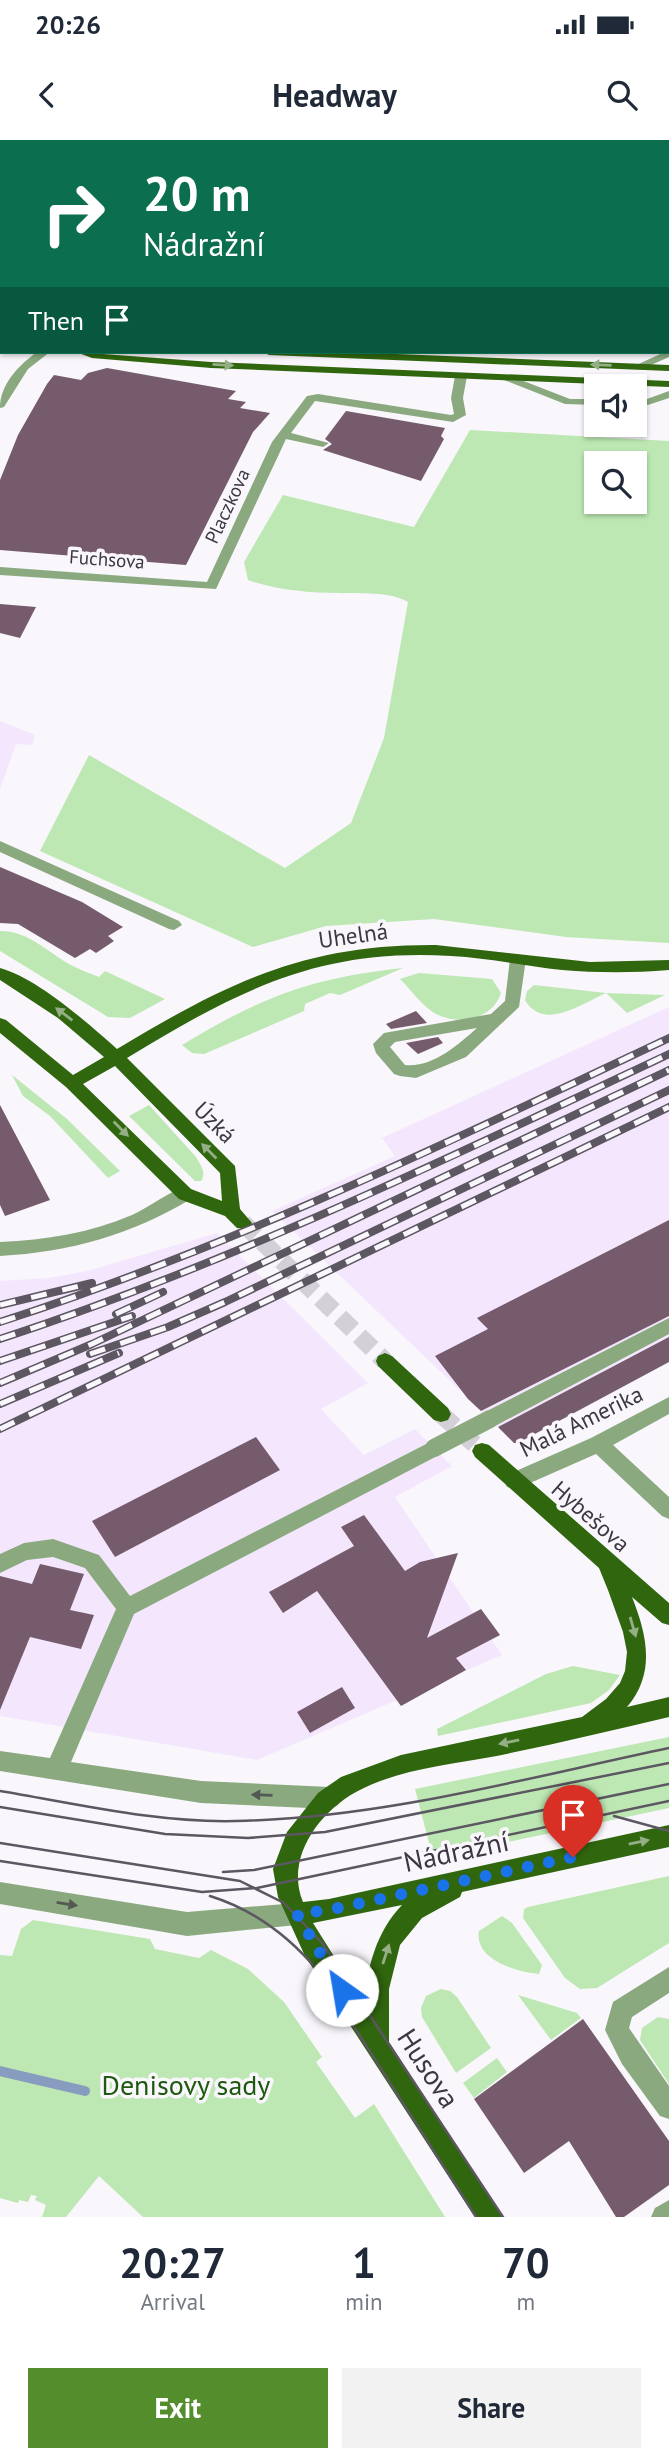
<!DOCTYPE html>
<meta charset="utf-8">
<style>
:root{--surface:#fff;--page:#f2f2f3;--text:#1f2937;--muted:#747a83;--accent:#548e2c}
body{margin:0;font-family:"PT Sans",sans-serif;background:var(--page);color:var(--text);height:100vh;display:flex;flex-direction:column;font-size:26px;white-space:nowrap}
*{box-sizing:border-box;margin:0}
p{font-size:23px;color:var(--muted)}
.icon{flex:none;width:38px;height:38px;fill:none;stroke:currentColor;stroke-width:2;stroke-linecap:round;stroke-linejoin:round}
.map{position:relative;height:2077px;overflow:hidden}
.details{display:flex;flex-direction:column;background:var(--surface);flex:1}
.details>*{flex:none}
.hud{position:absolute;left:0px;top:0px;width:670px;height:214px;box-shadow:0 2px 5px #0004;background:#0b6e4f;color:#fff;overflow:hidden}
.fabs{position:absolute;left:584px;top:234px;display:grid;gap:14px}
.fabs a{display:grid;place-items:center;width:63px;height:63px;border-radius:0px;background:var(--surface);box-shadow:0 2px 5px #0004;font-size:35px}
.pin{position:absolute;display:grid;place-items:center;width:60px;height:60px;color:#fff;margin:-72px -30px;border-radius:50% 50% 50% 0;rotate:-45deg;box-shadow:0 0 7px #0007}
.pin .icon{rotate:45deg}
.me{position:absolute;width:77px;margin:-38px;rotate:328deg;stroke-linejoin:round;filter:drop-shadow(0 0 5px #0008)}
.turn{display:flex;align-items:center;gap:24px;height:147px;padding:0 28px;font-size:32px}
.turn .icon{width:91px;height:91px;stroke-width:2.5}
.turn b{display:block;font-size:49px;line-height:60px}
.then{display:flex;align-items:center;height:66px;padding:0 28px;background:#0003;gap:14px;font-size:26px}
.eta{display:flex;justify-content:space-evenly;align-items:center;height:119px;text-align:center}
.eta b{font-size:42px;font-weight:800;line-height:49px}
.action{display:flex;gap:14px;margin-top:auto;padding:14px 28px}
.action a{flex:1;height:80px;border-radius:0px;background:var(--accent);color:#fff;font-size:28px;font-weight:800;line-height:80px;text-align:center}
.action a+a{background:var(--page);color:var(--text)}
.status{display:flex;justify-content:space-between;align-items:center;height:49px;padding:0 35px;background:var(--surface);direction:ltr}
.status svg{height:19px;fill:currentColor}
header{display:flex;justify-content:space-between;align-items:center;height:91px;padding:0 28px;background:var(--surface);font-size:32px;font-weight:800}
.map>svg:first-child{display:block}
.built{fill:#f4e7fd}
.green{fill:#bde8b3;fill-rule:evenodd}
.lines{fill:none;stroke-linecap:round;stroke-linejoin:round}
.stream{stroke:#889cbf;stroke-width:10}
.building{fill:#755b6c}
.major-tunnel{stroke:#d3d0d7;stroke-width:18;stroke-dasharray:18 9;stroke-linecap:butt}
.minor{fill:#8ba97f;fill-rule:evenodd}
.major{fill:#30660e;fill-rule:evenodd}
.tram{stroke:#5c5761;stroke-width:2.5}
.rail-casing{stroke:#5c5761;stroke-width:8}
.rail{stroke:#f9f6fc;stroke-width:5;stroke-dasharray:16;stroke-linecap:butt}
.minor-bridge{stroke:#8ba97f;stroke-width:18}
.oneway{fill:#94ae85}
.oneway2{fill:#545954}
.route{stroke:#1a73e8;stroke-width:12;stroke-dasharray:0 21.6}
.labels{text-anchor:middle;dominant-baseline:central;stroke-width:7;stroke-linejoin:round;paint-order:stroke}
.far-street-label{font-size:19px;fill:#3d3742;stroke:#f9f6fc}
.street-label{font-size:23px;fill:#3d3742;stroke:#f9f6fc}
.near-street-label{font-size:28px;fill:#3d3742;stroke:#f9f6fc}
.near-park-label{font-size:28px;fill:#1e590e;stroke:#f9f6fc}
</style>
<div class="status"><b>20:26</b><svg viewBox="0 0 49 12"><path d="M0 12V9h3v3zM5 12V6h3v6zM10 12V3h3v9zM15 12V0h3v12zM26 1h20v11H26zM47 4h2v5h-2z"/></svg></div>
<header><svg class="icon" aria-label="back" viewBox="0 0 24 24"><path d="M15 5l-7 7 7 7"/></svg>Headway<svg class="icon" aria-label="search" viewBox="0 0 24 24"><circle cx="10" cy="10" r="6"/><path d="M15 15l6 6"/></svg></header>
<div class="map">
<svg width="669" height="2077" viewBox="0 0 669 2077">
<rect width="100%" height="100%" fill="#f9f6fc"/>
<!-- built -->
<path class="built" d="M0 581 35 595 32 605 16 604 0 649Z
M669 867V1210L509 1297 272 1071 395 1016 382 998Z
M217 1093 368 1243 321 1269 364 1315 415 1289 452 1326 395 1357 502 1515 257 1620 0 1576V1141L49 1138 87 1131Z"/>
<!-- green -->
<path class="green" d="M470 290 669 301V803L566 797 434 779 326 786 253 807 40 711 89 615 285 728 351 683 384 598 408 462C389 451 361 454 339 453 310 453 275 450 248 440L244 422 283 355 414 387ZM597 324H635V362H597Z
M0 791C26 790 47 811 69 824 78 829 89 833 99 837L105 831 165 859 130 878 108 877 0 811Z
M403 828 340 855 330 853 305 864 304 871 204 914 192 913 182 905C261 857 311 838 403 828Z
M419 833 492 839 501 853C493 879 459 886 436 874 422 866 411 850 400 839Z
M534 845 606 853 665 855 627 873 606 853C583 863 543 892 525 860L527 851Z
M12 935 67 979 120 1031 108 1038 50 976 23 956Z
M149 965 196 1017C200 1024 207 1033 201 1041H195L129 976Z
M573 1526 620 1535 609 1550 591 1563 438 1596 437 1589 546 1534Z
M669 1597V1668L433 1718 415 1649Z
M669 1736V1803L597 1848 580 1849 565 1838 523 1778 524 1769 528 1767Z
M502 1776 512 1783 542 1825 539 1834C517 1832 474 1820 479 1791Z
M33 1780 150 1799 155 1809 199 1818 211 1810 248 1829 284 1862 322 1917 316 1922 355 1978 374 1964 445 2077H143L99 2036 66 2077H42L46 2065 35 2060 37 2056 31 2055 28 2062 19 2060 18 2063 0 2058V1815L12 1816 21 1789Z
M441 1849 450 1851 457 1857 491 1908 456 1933 422 1877 421 1868 426 1856Z
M518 1855 577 1873 581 1878 551 1900Z
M658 1877 669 1879V1944L640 1900 642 1888Z
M497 1918 507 1932 474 1958 463 1943Z"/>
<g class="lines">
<!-- stream -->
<path class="stream" d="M0 1931 85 1951"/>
</g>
<!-- building -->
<path class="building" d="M107 228 236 251 228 259 246 262 240 268 270 273 253 292 186 425 0 410V340L18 295 47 244 54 235 81 240 88 233Z
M346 271 445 288 441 296 444 299 421 341 323 310 332 304 325 299Z
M0 464 36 467 20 498 0 493Z
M0 727 82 762 123 787 108 796 114 801 96 813 90 809 75 818 18 784 0 783Z
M416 871 427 883 391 889 386 884Z
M438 897 443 903 418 914 406 903Z
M0 965 50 1060 5 1076 0 1065Z
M669 1080V1176L481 1271 468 1259 435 1216 488 1189 477 1178Z
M669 1197V1222L518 1303H514L498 1287Z
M256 1297 280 1330 115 1417 92 1381Z
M364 1375 405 1431 420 1422 458 1413 427 1498 481 1469 500 1495 456 1518 466 1530 401 1566 317 1451 283 1473 269 1452 354 1406 341 1387Z
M40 1424 84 1434 70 1470 94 1475 81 1509 30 1497 0 1570V1436L32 1444Z
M342 1547 355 1568 310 1593 297 1572Z
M583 1879 669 2001V2045L624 2077H616L569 2001 524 2033 474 1959Z"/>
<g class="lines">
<!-- major-tunnel -->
<path class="major-tunnel" d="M243 1083 385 1221
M441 1274 482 1311"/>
<!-- minor -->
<path class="minor" d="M197 0H207L196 2Z
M0 39 2 40V46L0 45Z
M0 124H2V130H0Z
M0 136H2L0 143Z
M669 210V217L642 229 632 227Z
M37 212H50L28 229 4 267 0 268C0 244 19 225 37 212Z
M461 233 467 236 463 258 466 275 453 282 315 261 291 293 329 303 323 307 286 299 216 449 0 435V427L207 442 272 302 307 256 318 254 451 275 454 274 451 258 455 236Z
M508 235 570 259H597V265L565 264 504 240 502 238Z
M669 251V258L648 265H635V259H647Z
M0 701 179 781 182 785 174 790 169 789 0 712Z
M518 814 526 819 519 867 466 917 416 938 400 936 394 934 376 913 373 904 384 893 491 874 505 861 510 819ZM477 888C458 905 432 928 405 925L390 907 395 902Z
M185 1047 191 1049 194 1054 191 1059C131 1095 70 1112 0 1116V1102C46 1100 90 1093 132 1075 150 1067 166 1053 185 1047Z
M669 1178V1194L497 1285 490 1287 483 1285 480 1279 483 1273Z
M669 1257V1274L613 1305 669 1357V1379L662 1376 596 1314 521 1347 514 1349 507 1347 504 1341 507 1335 591 1298Z
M434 1300 441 1302 444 1308 441 1314 134 1474 71 1622 201 1641 330 1647 338 1651 341 1658 338 1665 330 1669 201 1663 0 1631V1611L50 1618 116 1469 85 1428 53 1417 27 1420 0 1433V1414L24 1403 53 1399 99 1415 130 1456Z
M0 1742 187 1772 297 1763 305 1766 309 1774 305 1782 297 1785 187 1796 0 1764Z
M669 1827V1853L632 1877 629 1888 669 1946V1979L660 1976 622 1924 605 1890 613 1862Z
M669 2060V2077H651L655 2068Z"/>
<!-- major -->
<path class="major" d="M0 194H2V200H0Z
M76 212 211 222 669 241V247L211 228 92 218Z
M263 212H346L669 225V231L269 215Z
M436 805 590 822 669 820V830C633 833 598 833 562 830 525 826 489 818 451 816 318 808 237 851 127 918L235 1026 240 1069 252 1083 249 1088H237L225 1076 179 1059 66 947 0 893V878L6 880 73 935 104 917 58 878 0 840V828C37 838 88 883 117 909 227 843 304 804 436 805ZM115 926 220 1033 222 1061 191 1049 83 944Z
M385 1213 392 1216 448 1268 451 1274 448 1280 441 1282 434 1280 378 1226 376 1221 378 1216Z
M482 1303 489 1305 669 1463V1485L662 1483 632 1457C647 1495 656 1533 627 1567L669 1557V1577C610 1591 551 1605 491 1617 447 1625 396 1630 356 1652 318 1673 285 1719 303 1762L329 1759 669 1685V1707L462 1752 460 1757 422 1778 400 1805 389 1849V1902L503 2077H475L305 1816 278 1757 273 1729 287 1692 318 1653 341 1637 401 1615 582 1577 606 1559 620 1543 625 1531 627 1512 623 1492 608 1450 599 1428 475 1317 472 1311 475 1305ZM402 1765C376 1792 367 1828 364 1864L313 1783Z"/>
<!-- tram -->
<path class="tram" d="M0 1651C78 1664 157 1683 236 1681 383 1678 526 1638 669 1608
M0 1667 165 1694 248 1698 325 1692 669 1623
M614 1676 669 1691
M0 1703 240 1741 284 1763 322 1803 503 2077
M0 1721 202 1752 257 1748 669 1661
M223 1732 254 1730 669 1644
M210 1756C255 1770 289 1796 319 1832L476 2077"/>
<!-- rail casing -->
<g class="rail-casing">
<path id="rail" d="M0 1165 92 1143
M116 1174 163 1152
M0 1182C232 1107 449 1002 669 898
M0 1199C232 1123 449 1018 669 914
M90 1214 168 1187 225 1162 669 950
M0 1221 132 1176
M0 1243 92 1204 669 930
M0 1264 119 1213
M0 1289 669 967"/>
</g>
<!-- rail -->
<use href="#rail" class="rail"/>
<!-- minor-bridge -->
<path class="minor-bridge" d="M434 1308 490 1279"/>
</g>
<!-- one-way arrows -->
<defs><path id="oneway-solid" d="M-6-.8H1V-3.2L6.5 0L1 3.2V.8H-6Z" transform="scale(1.75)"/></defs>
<g class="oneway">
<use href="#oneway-solid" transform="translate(223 225) rotate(3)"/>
<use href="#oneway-solid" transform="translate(601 225) rotate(-178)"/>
<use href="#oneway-solid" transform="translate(64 874) rotate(-143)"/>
<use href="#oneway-solid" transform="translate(121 989) rotate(45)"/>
<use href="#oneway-solid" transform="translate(209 1011) rotate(-135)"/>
<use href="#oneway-solid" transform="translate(633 1487) rotate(74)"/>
<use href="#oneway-solid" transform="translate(509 1602) rotate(168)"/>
<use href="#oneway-solid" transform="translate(639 1702) rotate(-12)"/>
<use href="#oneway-solid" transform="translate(386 1814) rotate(-72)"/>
</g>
<g class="oneway2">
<use href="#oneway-solid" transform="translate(262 1655) rotate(-178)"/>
<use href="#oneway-solid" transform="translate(67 1764) rotate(9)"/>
</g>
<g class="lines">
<!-- route -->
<path class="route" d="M342 1850 297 1774 329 1770 573 1717"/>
</g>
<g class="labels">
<!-- far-street labels -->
<g class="far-street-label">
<text transform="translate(227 366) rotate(-65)">Placzkova</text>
<text transform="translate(107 419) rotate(4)">Fuchsova</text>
</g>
<!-- street labels -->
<g class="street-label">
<text transform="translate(353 795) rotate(-8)">Uhelná</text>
<text transform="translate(215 982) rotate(45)">Úzká</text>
<text transform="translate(581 1281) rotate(-26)">Malá Amerika</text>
<text transform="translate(591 1376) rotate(41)">Hybešova</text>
</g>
<!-- near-street labels -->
<g class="near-street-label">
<text transform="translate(456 1711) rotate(-12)">Nádražní</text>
<text transform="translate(429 1928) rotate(57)">Husova</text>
</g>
<!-- near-park labels -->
<g class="near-park-label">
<text x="186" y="1944">Denisovy sady</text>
</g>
</g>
</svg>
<div class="fabs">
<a><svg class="icon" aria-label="sound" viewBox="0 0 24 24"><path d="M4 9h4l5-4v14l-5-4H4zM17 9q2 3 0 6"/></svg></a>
<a><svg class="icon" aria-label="search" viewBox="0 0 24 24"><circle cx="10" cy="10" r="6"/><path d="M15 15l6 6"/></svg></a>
</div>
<div class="pin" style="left:573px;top:1717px;background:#d93025"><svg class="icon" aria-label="arrive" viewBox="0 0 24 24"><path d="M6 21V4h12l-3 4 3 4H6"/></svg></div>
<svg class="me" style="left:342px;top:1850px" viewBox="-20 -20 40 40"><circle r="19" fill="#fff"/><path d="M0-13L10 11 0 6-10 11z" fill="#1a73e8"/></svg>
<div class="hud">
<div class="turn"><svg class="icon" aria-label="right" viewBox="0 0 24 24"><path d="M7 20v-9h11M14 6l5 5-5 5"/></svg><div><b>20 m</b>Nádražní</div></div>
<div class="then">Then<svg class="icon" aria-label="arrive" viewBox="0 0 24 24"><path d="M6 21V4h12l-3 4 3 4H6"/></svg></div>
</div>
</div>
<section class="details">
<div class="eta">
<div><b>20:27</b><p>Arrival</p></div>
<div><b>1</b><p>min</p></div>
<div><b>70</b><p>m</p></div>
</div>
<div class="action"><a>Exit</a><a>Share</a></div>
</section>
